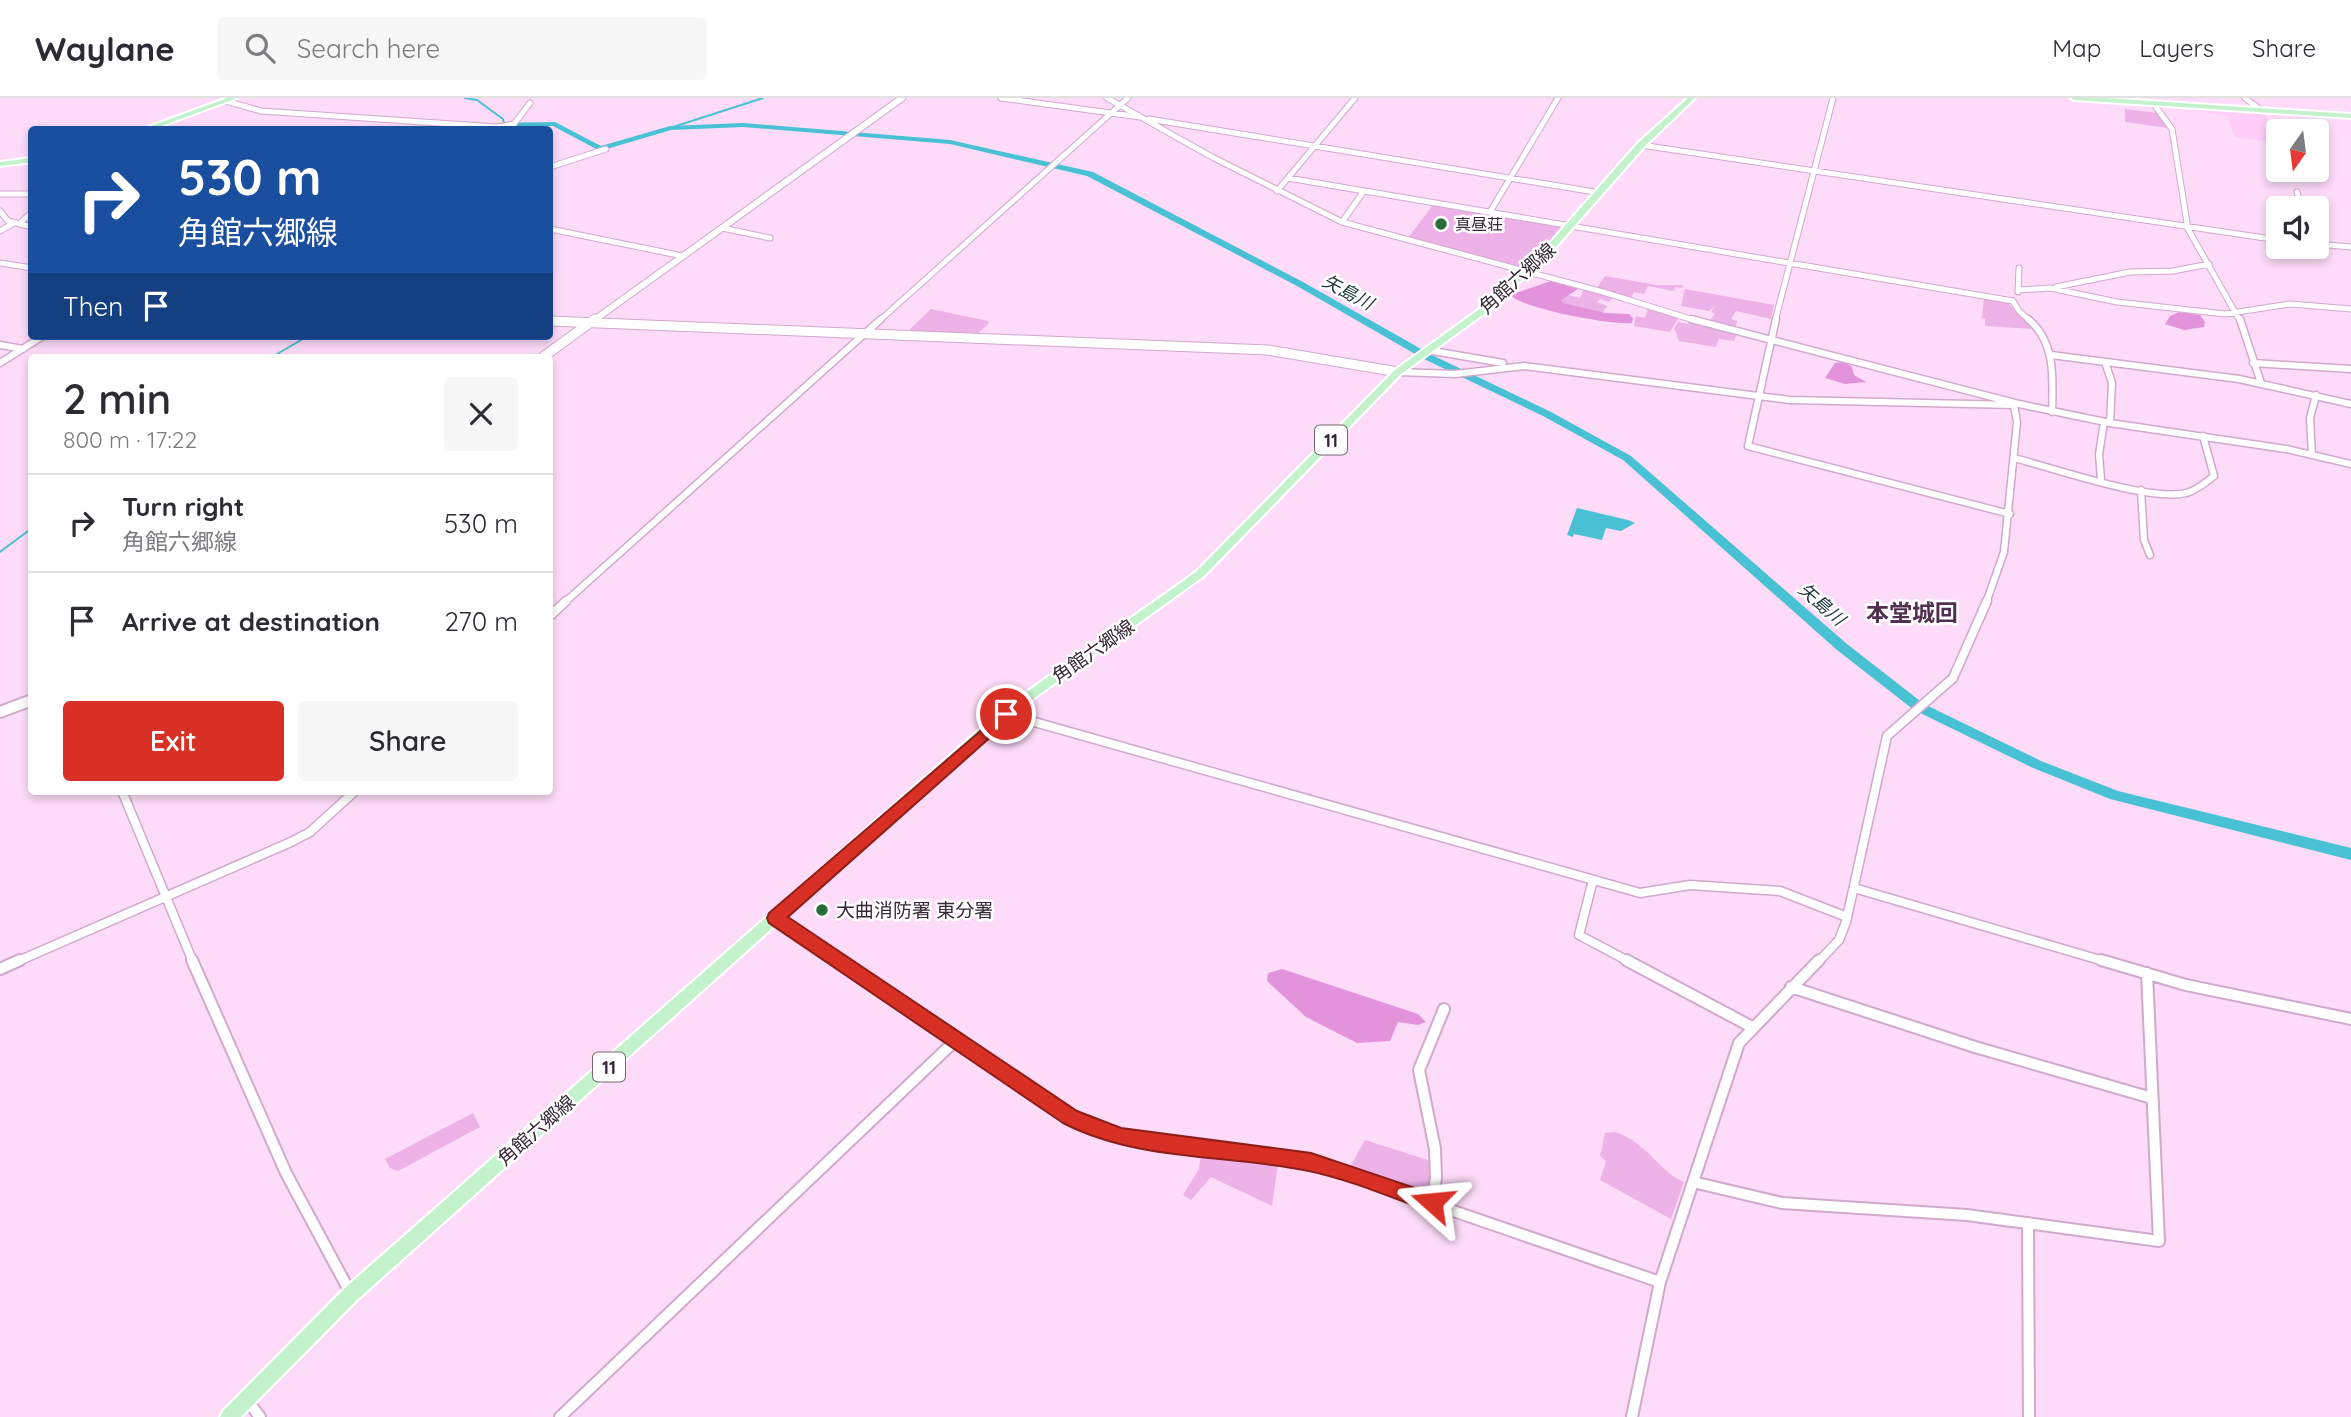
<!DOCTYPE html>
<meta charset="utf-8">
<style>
:root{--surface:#fff;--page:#f7f7f7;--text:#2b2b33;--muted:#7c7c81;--line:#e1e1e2;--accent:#d93025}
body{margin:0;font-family:Quicksand,"Noto Sans JP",sans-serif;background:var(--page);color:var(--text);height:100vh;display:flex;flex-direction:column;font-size:26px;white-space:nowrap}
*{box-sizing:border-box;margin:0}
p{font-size:23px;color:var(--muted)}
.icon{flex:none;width:38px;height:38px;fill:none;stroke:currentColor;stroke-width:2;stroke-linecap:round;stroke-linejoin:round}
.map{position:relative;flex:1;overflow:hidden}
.drawer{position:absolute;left:28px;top:256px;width:525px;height:441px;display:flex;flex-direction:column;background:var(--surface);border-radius:7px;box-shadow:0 4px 10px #0003}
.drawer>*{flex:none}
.banner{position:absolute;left:28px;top:28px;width:525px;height:214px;border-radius:7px;box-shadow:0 4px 10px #0003;background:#1a4fa0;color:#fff;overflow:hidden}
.needle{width:46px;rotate:194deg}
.fabs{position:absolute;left:2266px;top:21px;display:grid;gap:14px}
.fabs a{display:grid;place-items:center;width:63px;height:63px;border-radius:7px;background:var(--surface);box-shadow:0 4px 10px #0003;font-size:35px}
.pin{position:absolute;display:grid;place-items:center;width:60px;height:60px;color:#fff;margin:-30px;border:4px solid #fff;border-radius:50%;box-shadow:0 2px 7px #0007}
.me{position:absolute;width:77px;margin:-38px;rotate:288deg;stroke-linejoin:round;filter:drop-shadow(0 0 5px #0008)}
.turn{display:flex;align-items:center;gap:24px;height:147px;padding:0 35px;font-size:32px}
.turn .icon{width:91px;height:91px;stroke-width:2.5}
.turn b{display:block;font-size:49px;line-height:60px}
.then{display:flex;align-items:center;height:66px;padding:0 35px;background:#0003;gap:14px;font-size:26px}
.round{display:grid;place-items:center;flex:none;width:74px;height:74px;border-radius:7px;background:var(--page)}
.headline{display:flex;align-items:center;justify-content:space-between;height:119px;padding:0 35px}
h1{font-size:42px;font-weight:600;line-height:52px}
.cta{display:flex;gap:14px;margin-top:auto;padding:14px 35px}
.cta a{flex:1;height:80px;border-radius:7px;background:var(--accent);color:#fff;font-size:28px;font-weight:600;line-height:80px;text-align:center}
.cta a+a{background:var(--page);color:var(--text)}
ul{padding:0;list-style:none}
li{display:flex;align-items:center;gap:21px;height:98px;padding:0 35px;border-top:2px solid var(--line)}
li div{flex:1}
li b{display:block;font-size:26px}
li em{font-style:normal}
header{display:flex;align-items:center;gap:42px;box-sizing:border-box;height:98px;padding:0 35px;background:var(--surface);border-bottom:2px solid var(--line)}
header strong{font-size:33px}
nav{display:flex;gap:38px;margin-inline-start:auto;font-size:24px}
.search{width:490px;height:63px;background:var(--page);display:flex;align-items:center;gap:18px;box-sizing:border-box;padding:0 24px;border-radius:7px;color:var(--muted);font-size:26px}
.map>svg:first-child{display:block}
.built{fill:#fecef9}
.green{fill:#edb2e7}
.forest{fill:#e392dc}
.water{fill:#49c1d4}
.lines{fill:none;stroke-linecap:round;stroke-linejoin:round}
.stream{stroke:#49c1d4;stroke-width:2}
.river{fill:#49c1d4;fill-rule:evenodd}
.minor-far3-casing{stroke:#d1a9cc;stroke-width:7}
.minor-far2-casing{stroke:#d1a9cc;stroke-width:9}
.minor-far1-casing{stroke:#d1a9cc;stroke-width:11}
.minor-casing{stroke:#d1a9cc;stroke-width:14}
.tertiary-far2-casing{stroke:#d1a9cc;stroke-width:8}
.tertiary-far1-casing{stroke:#d1a9cc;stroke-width:11}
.tertiary-casing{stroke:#d1a9cc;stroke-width:14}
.primary-casing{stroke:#fff;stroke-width:4}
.minor-far3{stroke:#fff;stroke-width:5}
.minor-far2{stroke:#fff;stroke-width:6}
.minor-far1{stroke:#fff;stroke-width:8}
.minor{stroke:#fff;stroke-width:10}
.tertiary-far2{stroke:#fff;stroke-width:6}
.tertiary-far1{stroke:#fff;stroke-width:9}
.tertiary{stroke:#fff;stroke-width:10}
.primary{fill:#c3f2cd;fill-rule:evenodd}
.route{fill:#d93025;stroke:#8d1f18;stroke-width:2}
.poi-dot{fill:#266d3a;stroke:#fff;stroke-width:2.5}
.labels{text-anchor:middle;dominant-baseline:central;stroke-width:5;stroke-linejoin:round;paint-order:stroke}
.far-poi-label{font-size:16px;fill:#382837;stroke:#fff;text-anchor:start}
.far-water-label{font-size:18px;font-style:italic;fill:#1b3539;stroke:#fff}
.shield{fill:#fff;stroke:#746873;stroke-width:2}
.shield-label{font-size:18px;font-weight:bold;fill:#382837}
.street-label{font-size:19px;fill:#382837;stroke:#fff}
.poi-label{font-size:19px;fill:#382837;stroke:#fff;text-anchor:start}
.quarter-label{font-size:23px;font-weight:bold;fill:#51304f;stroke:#fff}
</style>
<header>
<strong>Waylane</strong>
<div class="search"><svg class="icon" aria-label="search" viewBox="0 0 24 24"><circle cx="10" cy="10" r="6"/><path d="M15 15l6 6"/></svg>Search here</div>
<nav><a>Map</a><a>Layers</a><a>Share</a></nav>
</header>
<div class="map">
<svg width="2351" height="1319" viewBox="0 0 2351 1319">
<rect width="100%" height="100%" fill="#fddbf9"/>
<!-- built -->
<path class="built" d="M2184 8 2263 13 2278 45 2235 39 2227 18 2191 12Z"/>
<!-- green -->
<path class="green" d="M2125 11 2158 15 2168 30 2125 24Z
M1433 107 1562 128 1565 132 1527 171 1408 140Z
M1605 178 1657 187H1682L1683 190 1675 189 1674 193 1648 188 1644 196 1634 194 1631 200 1597 190Z
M1584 191 1613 199 1609 204 1600 201 1597 204 1607 208 1601 217 1553 205 1559 195 1580 200Z
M1685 191 1774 207 1771 221 1736 213 1731 221 1737 223 1736 228 1708 225 1715 216 1711 214 1715 208 1709 213 1681 208Z
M1984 200 2007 204 2033 231 1985 228V221L1982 220Z
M1648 210 1679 219 1670 234 1634 228 1636 218 1645 220Z
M931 211 988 223 989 225 975 238 906 235Z
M1691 222 1737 235 1734 243 1719 241 1716 249 1679 243 1674 230 1678 224 1688 226Z
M473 1015 480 1029 398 1073 390 1070 385 1061Z
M1615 1034C1647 1044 1660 1075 1684 1084L1671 1121 1600 1082 1606 1063 1600 1058 1605 1035Z
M1365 1042 1431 1063V1086L1427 1093 1419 1095 1349 1071Z
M1201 1057 1278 1065 1272 1108 1211 1079 1191 1102 1183 1097 1199 1071Z"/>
<!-- forest -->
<path class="forest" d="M1551 183 1578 191 1561 202 1563 205 1605 215 1629 216 1633 220 1632 225C1611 227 1524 211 1510 197Z
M2179 214 2200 217 2205 224 2204 229 2184 232 2165 226 2170 218Z
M1845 264 1852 269 1854 277 1866 284 1845 286 1825 280 1835 265Z
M1282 871 1418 916 1426 924 1418 927 1398 924 1390 943 1357 945 1306 919 1267 883 1268 875Z"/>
<!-- water -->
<path class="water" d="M1577 410 1628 422 1635 425 1621 433 1606 430 1602 442 1574 436 1573 439 1567 437Z"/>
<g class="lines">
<!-- stream -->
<path class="stream" d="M465 0 477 2 503 21 504 26
M670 30 763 0
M272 259 308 238
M0 454 32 430"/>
<!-- river -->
<path class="river" d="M555 24 601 48 670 28 743 25 950 42 1093 74 1303 184 1430 256 1551 314 1631 358 1847 546 1924 606 2041 663 2118 693 2351 750V762L2110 701 2031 669 1914 612 1837 552 1623 362 1543 318 1422 260 1297 188 1087 78 950 46 743 29 671 32 600 53 553 28 499 29 495 27 499 25Z"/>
<!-- minor-far3 casing -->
<g class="minor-far3-casing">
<path id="minor-far3" d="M1001 0 1140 19
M1107 0 1212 59 1342 124 1603 194 1697 223
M2245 0 2261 12
M226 3 261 13 497 29 514 26 530 5
M2153 5 2172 31 2188 131 2240 223
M1149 21 1601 95
M1641 47 2278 142
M550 69 606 51
M1288 80 2013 203
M1277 93 1355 0
M2297 94 2301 110
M0 96H32
M0 113 8 123 32 129
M1490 114 1558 0
M1342 124 1364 93
M19 126 32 114
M722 130 770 140
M550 131 683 158
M0 133 14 125
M2317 146 2351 149
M0 165 32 170
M2056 189 2130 174 2173 173 2209 166
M2019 192 2050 190 2117 204 2225 216 2290 206 2351 211
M2018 194 2019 170
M2013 203 2019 213 2030 223
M879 223 1128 0
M1775 223 1833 0"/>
</g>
<!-- minor-far2 casing -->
<g class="minor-far2-casing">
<path id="minor-far2" d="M1691 221 2019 306 2110 325 2286 351 2351 366
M1776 221 1748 348 2010 416
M2028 221C2056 244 2053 281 2052 314
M2240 221 2261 285
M0 247 23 251
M1427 252 1503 265
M2051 257 2239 281 2351 306
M2105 264 2112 285 2110 325
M0 265 43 238
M2253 265 2351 271
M1398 274 1455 276 1524 268 1790 302 2015 307
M2312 357 2310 320 2316 297
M2014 360C2053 370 2150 404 2186 395 2196 393 2206 384 2214 378L2203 338
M2101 381 2099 356 2104 324
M2141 392 2144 442 2150 457
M564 505 881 221
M1986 505 2004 454 2017 324 2014 307"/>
</g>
<!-- minor-far1 casing -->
<g class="minor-far1-casing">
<path id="minor-far1" d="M550 518 566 503
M1006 616 1640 795 1690 787 1780 793 1847 819
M122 693 193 864
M1593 782 1579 837 1630 864
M1854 790 2107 864
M775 820 840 864
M16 864 291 744 310 734 355 693
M1818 864 1839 842 1846 824 1887 638 1953 580 1987 503"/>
</g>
<!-- minor casing -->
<g class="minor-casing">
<path id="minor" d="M192 862 286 1075 351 1196
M837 862 1070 1019 1093 1031 1120 1039 1311 1064 1660 1184
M1626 862 1752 929
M2101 862 2186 887 2351 921
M0 871 20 862
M1791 889 1975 949 2152 1000
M1693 1084 1782 1105 1967 1117 2159 1143 2147 875
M1432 1104 1436 1080 1435 1051 1419 972 1444 911
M2028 1125 2029 1319
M247 1302 260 1319
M560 1319 957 941
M1632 1319 1660 1184 1739 945 1819 862"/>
</g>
<!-- tertiary-far2 casing -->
<g class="tertiary-far2-casing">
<path id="tertiary-far2" d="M593 223 902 0"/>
</g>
<!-- tertiary-far1 casing -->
<g class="tertiary-far1-casing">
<path id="tertiary-far1" d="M550 223 1268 252 1398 274
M543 259 595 221"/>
</g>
<!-- tertiary casing -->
<g class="tertiary-casing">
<path id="tertiary" d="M0 614 32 602"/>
</g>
<!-- primary casing -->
<g class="primary-casing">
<path id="primary" d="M227 0H237L151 32H140Z
M1688 0H1695L1644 49 1547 159 1484 216 1401 276 1204 478 1029 604 989 636 357 1202 241 1319H220L223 1313 345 1190 981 630 1021 598 1196 474 1395 272 1478 212 1541 155 1638 45Z
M2071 0H2105L2351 16V20L2074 2Z
M32 60V64L0 68V64Z"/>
</g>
<!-- minor-far3 -->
<use href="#minor-far3" class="minor-far3"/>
<!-- minor-far2 -->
<use href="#minor-far2" class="minor-far2"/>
<!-- minor-far1 -->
<use href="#minor-far1" class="minor-far1"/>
<!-- minor -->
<use href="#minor" class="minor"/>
<!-- tertiary-far2 -->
<use href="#tertiary-far2" class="tertiary-far2"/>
<!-- tertiary-far1 -->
<use href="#tertiary-far1" class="tertiary-far1"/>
<!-- tertiary -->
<use href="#tertiary" class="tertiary"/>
<!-- primary -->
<use href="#primary" class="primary"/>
</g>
<!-- route -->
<path class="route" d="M1006 611 1014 616 1012 620 788 819 1077 1013 1121 1030 1311 1055 1439 1098 1442 1104 1439 1111 1432 1114C1392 1100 1351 1082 1309 1073 1228 1056 1139 1064 1063 1025L769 825 767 820 769 815Z"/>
<!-- markers -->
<g class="poi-dot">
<circle cx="1441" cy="126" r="7"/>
<circle cx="822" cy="812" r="7"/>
</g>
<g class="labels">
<!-- far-poi labels -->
<g class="far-poi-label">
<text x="1455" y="126">真昼荘</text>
</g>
<!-- far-water labels -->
<g class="far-water-label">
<text transform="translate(1348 194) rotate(28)">矢島川</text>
<text transform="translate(1822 506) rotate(41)">矢島川</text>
</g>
<!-- shield labels -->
<g class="shield">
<rect x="1315" y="327.5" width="32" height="29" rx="5"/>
<rect x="593" y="954.5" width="32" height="29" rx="5"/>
</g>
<g class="shield-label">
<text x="1331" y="342">11</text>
<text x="609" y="969">11</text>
</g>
<!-- street labels -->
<g class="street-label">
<text transform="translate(1517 180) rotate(-42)">角館六郷線</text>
<text transform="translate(1093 553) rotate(-35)">角館六郷線</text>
<text transform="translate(536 1032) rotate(-41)">角館六郷線</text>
</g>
<!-- poi labels -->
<g class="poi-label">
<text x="836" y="812">大曲消防署 東分署</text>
</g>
<!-- quarter labels -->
<g class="quarter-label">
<text x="1912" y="514">本堂城回</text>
</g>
</g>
</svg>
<div class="fabs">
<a><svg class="needle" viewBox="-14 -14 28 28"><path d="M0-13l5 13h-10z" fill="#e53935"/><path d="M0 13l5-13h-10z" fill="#7c7c81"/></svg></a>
<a><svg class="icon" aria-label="sound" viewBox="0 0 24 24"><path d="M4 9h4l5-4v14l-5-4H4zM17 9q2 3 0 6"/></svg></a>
</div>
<div class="pin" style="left:1006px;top:616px;background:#d93025"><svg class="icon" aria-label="arrive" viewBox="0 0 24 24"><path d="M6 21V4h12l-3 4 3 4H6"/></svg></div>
<svg class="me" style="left:1432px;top:1104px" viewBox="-20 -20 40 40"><path d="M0-17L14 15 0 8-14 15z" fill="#d93025" stroke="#fff" stroke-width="4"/></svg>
<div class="banner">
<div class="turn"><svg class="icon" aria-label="right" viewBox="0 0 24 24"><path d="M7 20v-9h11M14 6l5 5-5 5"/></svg><div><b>530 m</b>角館六郷線</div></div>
<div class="then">Then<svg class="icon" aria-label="arrive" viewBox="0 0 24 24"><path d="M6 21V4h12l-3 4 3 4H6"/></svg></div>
</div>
<section class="drawer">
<div class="headline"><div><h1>2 min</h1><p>800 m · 17:22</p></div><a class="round"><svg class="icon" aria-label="close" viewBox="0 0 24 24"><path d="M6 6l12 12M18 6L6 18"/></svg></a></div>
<ul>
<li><svg class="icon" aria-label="right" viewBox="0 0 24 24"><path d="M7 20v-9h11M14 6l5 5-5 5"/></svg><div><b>Turn right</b><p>角館六郷線</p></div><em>530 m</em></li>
<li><svg class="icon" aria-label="arrive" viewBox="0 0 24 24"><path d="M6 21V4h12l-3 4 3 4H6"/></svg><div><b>Arrive at destination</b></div><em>270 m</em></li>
</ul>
<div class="cta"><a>Exit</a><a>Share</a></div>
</section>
</div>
